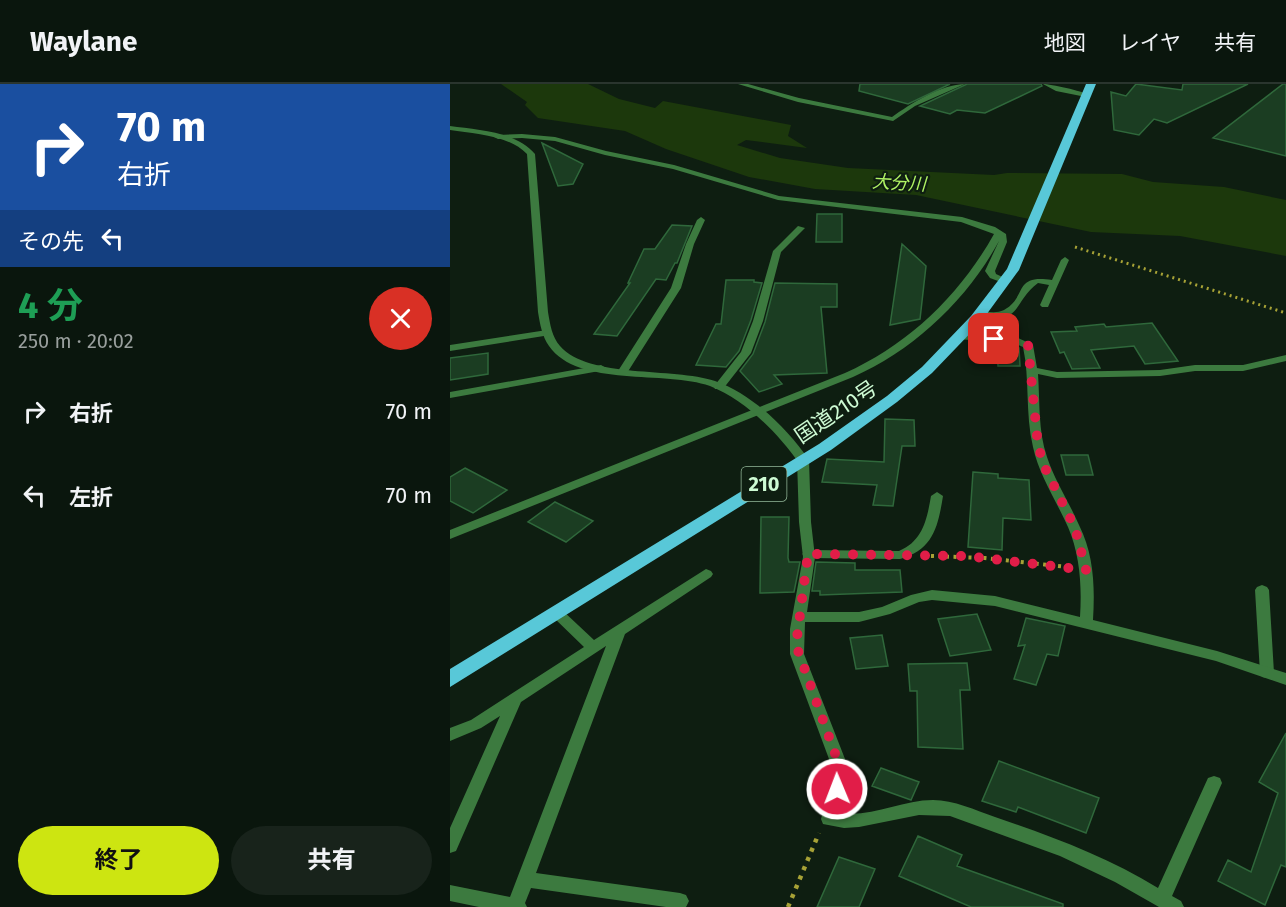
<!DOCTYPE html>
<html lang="ja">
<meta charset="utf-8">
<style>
:root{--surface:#0a160d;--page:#18231b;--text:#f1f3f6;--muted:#999f9d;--line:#2a352e;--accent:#cde511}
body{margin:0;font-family:"Fira Sans","Noto Sans JP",sans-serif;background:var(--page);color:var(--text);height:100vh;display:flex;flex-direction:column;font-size:22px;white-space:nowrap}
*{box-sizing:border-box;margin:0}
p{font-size:20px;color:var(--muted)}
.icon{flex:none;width:33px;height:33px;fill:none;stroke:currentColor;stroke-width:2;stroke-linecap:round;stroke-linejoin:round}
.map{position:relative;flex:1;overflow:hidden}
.sheet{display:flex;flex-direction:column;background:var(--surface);width:450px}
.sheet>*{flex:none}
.top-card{background:#1a4fa0;color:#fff;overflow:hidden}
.pin{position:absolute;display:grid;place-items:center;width:51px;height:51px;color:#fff;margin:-26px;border-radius:12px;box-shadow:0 3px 9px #0006}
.me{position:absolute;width:66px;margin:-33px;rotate:359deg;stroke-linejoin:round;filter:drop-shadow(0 0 4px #0008)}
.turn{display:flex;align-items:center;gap:21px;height:126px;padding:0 18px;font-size:27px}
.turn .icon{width:78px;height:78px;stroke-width:2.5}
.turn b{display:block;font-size:42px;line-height:51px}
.then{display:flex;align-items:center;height:57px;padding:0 18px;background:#0003;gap:12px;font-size:22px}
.round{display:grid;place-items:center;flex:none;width:63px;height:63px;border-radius:32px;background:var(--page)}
.headline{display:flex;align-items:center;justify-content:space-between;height:102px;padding:0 18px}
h1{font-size:36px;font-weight:700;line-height:45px;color:#1e9e55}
.action{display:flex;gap:12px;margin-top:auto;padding:12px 18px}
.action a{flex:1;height:69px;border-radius:36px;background:var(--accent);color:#111;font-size:24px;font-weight:700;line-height:69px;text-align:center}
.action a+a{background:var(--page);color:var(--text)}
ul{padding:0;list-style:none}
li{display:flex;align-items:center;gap:18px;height:84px;padding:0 18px}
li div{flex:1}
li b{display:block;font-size:22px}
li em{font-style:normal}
header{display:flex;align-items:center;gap:36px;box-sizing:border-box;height:84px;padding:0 30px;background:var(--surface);border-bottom:2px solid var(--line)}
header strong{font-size:28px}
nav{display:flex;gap:33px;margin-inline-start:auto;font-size:21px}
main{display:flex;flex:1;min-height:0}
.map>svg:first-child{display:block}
.water{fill:#1c380c}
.building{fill:#1b3d22;stroke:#2f683b;stroke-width:1.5}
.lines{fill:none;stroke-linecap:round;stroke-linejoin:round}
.path-far2{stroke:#a7a236;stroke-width:3;stroke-dasharray:2 4;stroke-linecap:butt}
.path-far1{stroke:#a7a236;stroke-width:4;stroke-dasharray:3 4.5;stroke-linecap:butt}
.path{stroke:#a7a236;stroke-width:4.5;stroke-dasharray:4 6;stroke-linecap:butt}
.service{fill:#3c7a3f;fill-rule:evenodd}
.minor{fill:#3c7a3f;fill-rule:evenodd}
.tertiary{fill:#3c7a3f;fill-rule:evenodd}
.trunk{fill:#58c8d8;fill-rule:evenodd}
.route{stroke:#e11d48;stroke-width:10;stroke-dasharray:0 18}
.labels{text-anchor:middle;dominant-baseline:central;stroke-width:4.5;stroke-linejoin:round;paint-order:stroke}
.far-water-label{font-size:18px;font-style:italic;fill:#b0f464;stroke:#0e1e11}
.shield{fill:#0e1e11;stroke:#94b99a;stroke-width:1.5}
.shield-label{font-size:20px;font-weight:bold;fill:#cefbd4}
.street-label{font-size:21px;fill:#cefbd4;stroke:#0e1e11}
</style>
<header>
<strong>Waylane</strong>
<nav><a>地図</a><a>レイヤ</a><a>共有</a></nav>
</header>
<main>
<section class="sheet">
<div class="top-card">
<div class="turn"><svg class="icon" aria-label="right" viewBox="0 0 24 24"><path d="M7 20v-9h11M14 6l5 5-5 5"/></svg><div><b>70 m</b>右折</div></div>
<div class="then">その先<svg class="icon" aria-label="left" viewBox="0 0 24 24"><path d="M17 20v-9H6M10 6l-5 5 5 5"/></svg></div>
</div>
<div class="headline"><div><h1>4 分</h1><p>250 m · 20:02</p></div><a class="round" style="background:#d93025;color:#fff"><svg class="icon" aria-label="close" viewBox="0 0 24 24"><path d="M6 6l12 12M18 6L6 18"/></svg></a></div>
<ul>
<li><svg class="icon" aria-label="right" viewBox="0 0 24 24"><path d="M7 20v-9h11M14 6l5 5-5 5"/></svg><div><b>右折</b></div><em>70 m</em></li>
<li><svg class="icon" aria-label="left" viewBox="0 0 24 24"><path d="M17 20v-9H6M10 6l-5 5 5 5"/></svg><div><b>左折</b></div><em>70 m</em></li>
</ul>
<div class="action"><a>終了</a><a>共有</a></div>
</section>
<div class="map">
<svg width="836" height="823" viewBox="0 0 836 823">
<rect width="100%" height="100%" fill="#0e1e11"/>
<!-- water -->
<path class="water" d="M51 0H138L169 15 205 24 213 17 341 41 338 52 357 64 296 56 287 61 330 74 398 84 544 91 557 89 672 90 703 98 774 103 836 116V172L730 152 641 148 466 111 365 105 299 93 216 65 175 47 88 34 75 21 77 18Z"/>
<!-- building -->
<path class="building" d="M410 0H500L458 20 409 7Z
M517 0H591L592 2 535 29 507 26 500 30 470 22Z
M686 0 732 6 733 0H798L717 39 704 35 689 51 664 46 661 8 676 12Z
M833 0H836V72L763 54Z
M92 59 133 80 123 100 108 102Z
M367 130H392V158H366Z
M222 141 242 142 227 179H225L216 196 206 195 167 252 144 250 180 199H178L194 165H205Z
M452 160 476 182 470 235 440 241Z
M276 196H304V198L312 199 301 236 289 267 276 283 246 281 266 240H271Z
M325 199 387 200V223H371L377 289 324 291 332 300 309 308 290 287 303 270 315 238Z
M702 239 728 277 695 280 684 262 641 266 650 284 622 285 614 268 610 269 601 248 627 247 625 243 654 240 656 243Z
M547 260 569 264 570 282H548Z
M38 269V290L0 296V274Z
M435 335 464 336 465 362H452L443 422 423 421 427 401 372 398 377 375 434 378Z
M611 371H638L643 391H616Z
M15 384 57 406 23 429 0 417V393Z
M523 388 548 390V394L579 396 581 436 553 434 552 466 518 463Z
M105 418 143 437 116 458 78 438Z
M311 433H339L338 474 339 478H350L344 508 310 509Z
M366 478 405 479V486H450L452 508 370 511V507H362Z
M527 530 541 566 500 572 488 535Z
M576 534 615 542 608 572 597 570 586 601 564 595 575 561 568 562Z
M432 551 438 582 406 585 400 554Z
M517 579 520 606H510L513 665 468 663 467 607H460L458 580Z
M836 649V783L831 781 815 821 768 797 778 776 801 788 828 709 809 698Z
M549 677 649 714 636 749 568 723 566 728 532 717Z
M431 684 469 698 461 716 422 702Z
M468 752 512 771 507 782 613 820V823H521L449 792Z
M389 773 425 785 409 823H367Z"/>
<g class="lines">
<!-- path-far2 -->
<path class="path-far2" d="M625 163 836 229"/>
<!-- path-far1 -->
<path class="path-far1" d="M481 472 535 474 617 483"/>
<!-- path -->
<path class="path" d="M338 823 369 749"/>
<!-- service -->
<path class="service" d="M615 173 619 176 598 223H592L590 221 599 201 588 199C562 218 573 242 528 232L526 230C534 225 544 231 554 226 578 213 562 190 602 196L611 176Z
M487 408 493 412C488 443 483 466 450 475L358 474 352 470 358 466 449 467C473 457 477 435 481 412Z
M256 485 261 487 263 490 261 493 175 550 86 789 230 809 236 811 239 817 236 823H216L81 804 75 819 77 823H29L0 817V801L60 813 156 562 71 618 6 767 0 769V744L50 632 31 644 0 657V644L21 636 134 563 102 532 100 529 102 526H112L144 556Z
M812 501 817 503 819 506 824 589 822 593 817 594 812 593 810 589 805 506 807 503Z"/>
<!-- minor -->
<path class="minor" d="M288 0H298L349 14 442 33C460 20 492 0 515 0L465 22 443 37 348 18Z
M593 0C601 0 632 7 639 11L636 13 606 7Z
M72 50 105 53 156 67 224 81 329 112 512 133 545 143 556 150 557 158 545 187 546 190 561 197 556 200 540 194 535 187 549 157C517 216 464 266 403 293L0 455V446L395 289C458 261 510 211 544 150L511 138 328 116 223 85 155 71 105 57 72 54 48 55 44 53 48 51Z
M251 133 255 136 244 160 231 204 177 289H169L168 287 221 204 236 160 247 136Z
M348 142 355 144 331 168 313 237 301 269 273 305H265L264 303 265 301 291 268 303 237 323 167Z
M97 246 100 247V251L0 267V261Z
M510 250 566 253 583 261 587 284 607 288 710 286 745 281H793L836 271V277L793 287H745L710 292 607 294 588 290C590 318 588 347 597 373 605 397 619 418 629 441 644 471 645 503 643 536L767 567 836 589V601L766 577 545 522 482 516 469 518 440 530 409 538H355L354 570 395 675V705L389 729C421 734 451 716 483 716 504 716 525 726 545 733 601 752 658 773 708 804L758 694 764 692 770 694 772 699 722 812 731 817 734 823H709L665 798 610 772 500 732 469 731 409 743 394 744 373 740 371 735 379 705V675L340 570V545L353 473 349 438 347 376 349 373H357L359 376 361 438 365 473 357 528H409L432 523 461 511 482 506 545 512 630 533C632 502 630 471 618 443 606 416 589 391 583 363 575 329 580 295 573 263L564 259 506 255V251Z
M151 281 156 284 155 286 0 314V308Z"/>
<!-- tertiary -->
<path class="tertiary" d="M0 42C28 46 65 47 85 70L98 228C100 240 102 253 110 262 139 295 223 283 265 297 302 310 337 344 359 376L357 379H349C327 348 295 316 260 302 216 286 128 304 99 262 92 252 90 240 88 228L77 70C59 51 25 50 0 46Z"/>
<!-- trunk -->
<path class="trunk" d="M636 0H646L569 186 531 238 482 289 447 318 381 366 0 603V585L369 360 437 312 472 283 521 232 557 185Z"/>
</g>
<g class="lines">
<!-- route -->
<path class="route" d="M387 705V675L346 561 358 470 516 472 636 486 625 444 595 384 588 362 578 261 566 256 544 255"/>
</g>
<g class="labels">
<!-- far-water labels -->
<g class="far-water-label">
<text transform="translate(449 99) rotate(3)">大分川</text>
</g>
<!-- shield labels -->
<rect class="shield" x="291.5" y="383" width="45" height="34" rx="4.5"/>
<g class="shield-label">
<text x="314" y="400">210</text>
</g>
<!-- street labels -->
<g class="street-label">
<text transform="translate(386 328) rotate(-34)">国道210号</text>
</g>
</g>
</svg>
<div class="pin" style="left:544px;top:255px;background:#d93025"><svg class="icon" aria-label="arrive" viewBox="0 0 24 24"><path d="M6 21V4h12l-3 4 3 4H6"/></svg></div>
<svg class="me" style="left:387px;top:705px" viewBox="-20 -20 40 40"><circle r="17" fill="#e11d48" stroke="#fff" stroke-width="3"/><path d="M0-11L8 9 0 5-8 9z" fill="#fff"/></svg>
</div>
</main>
